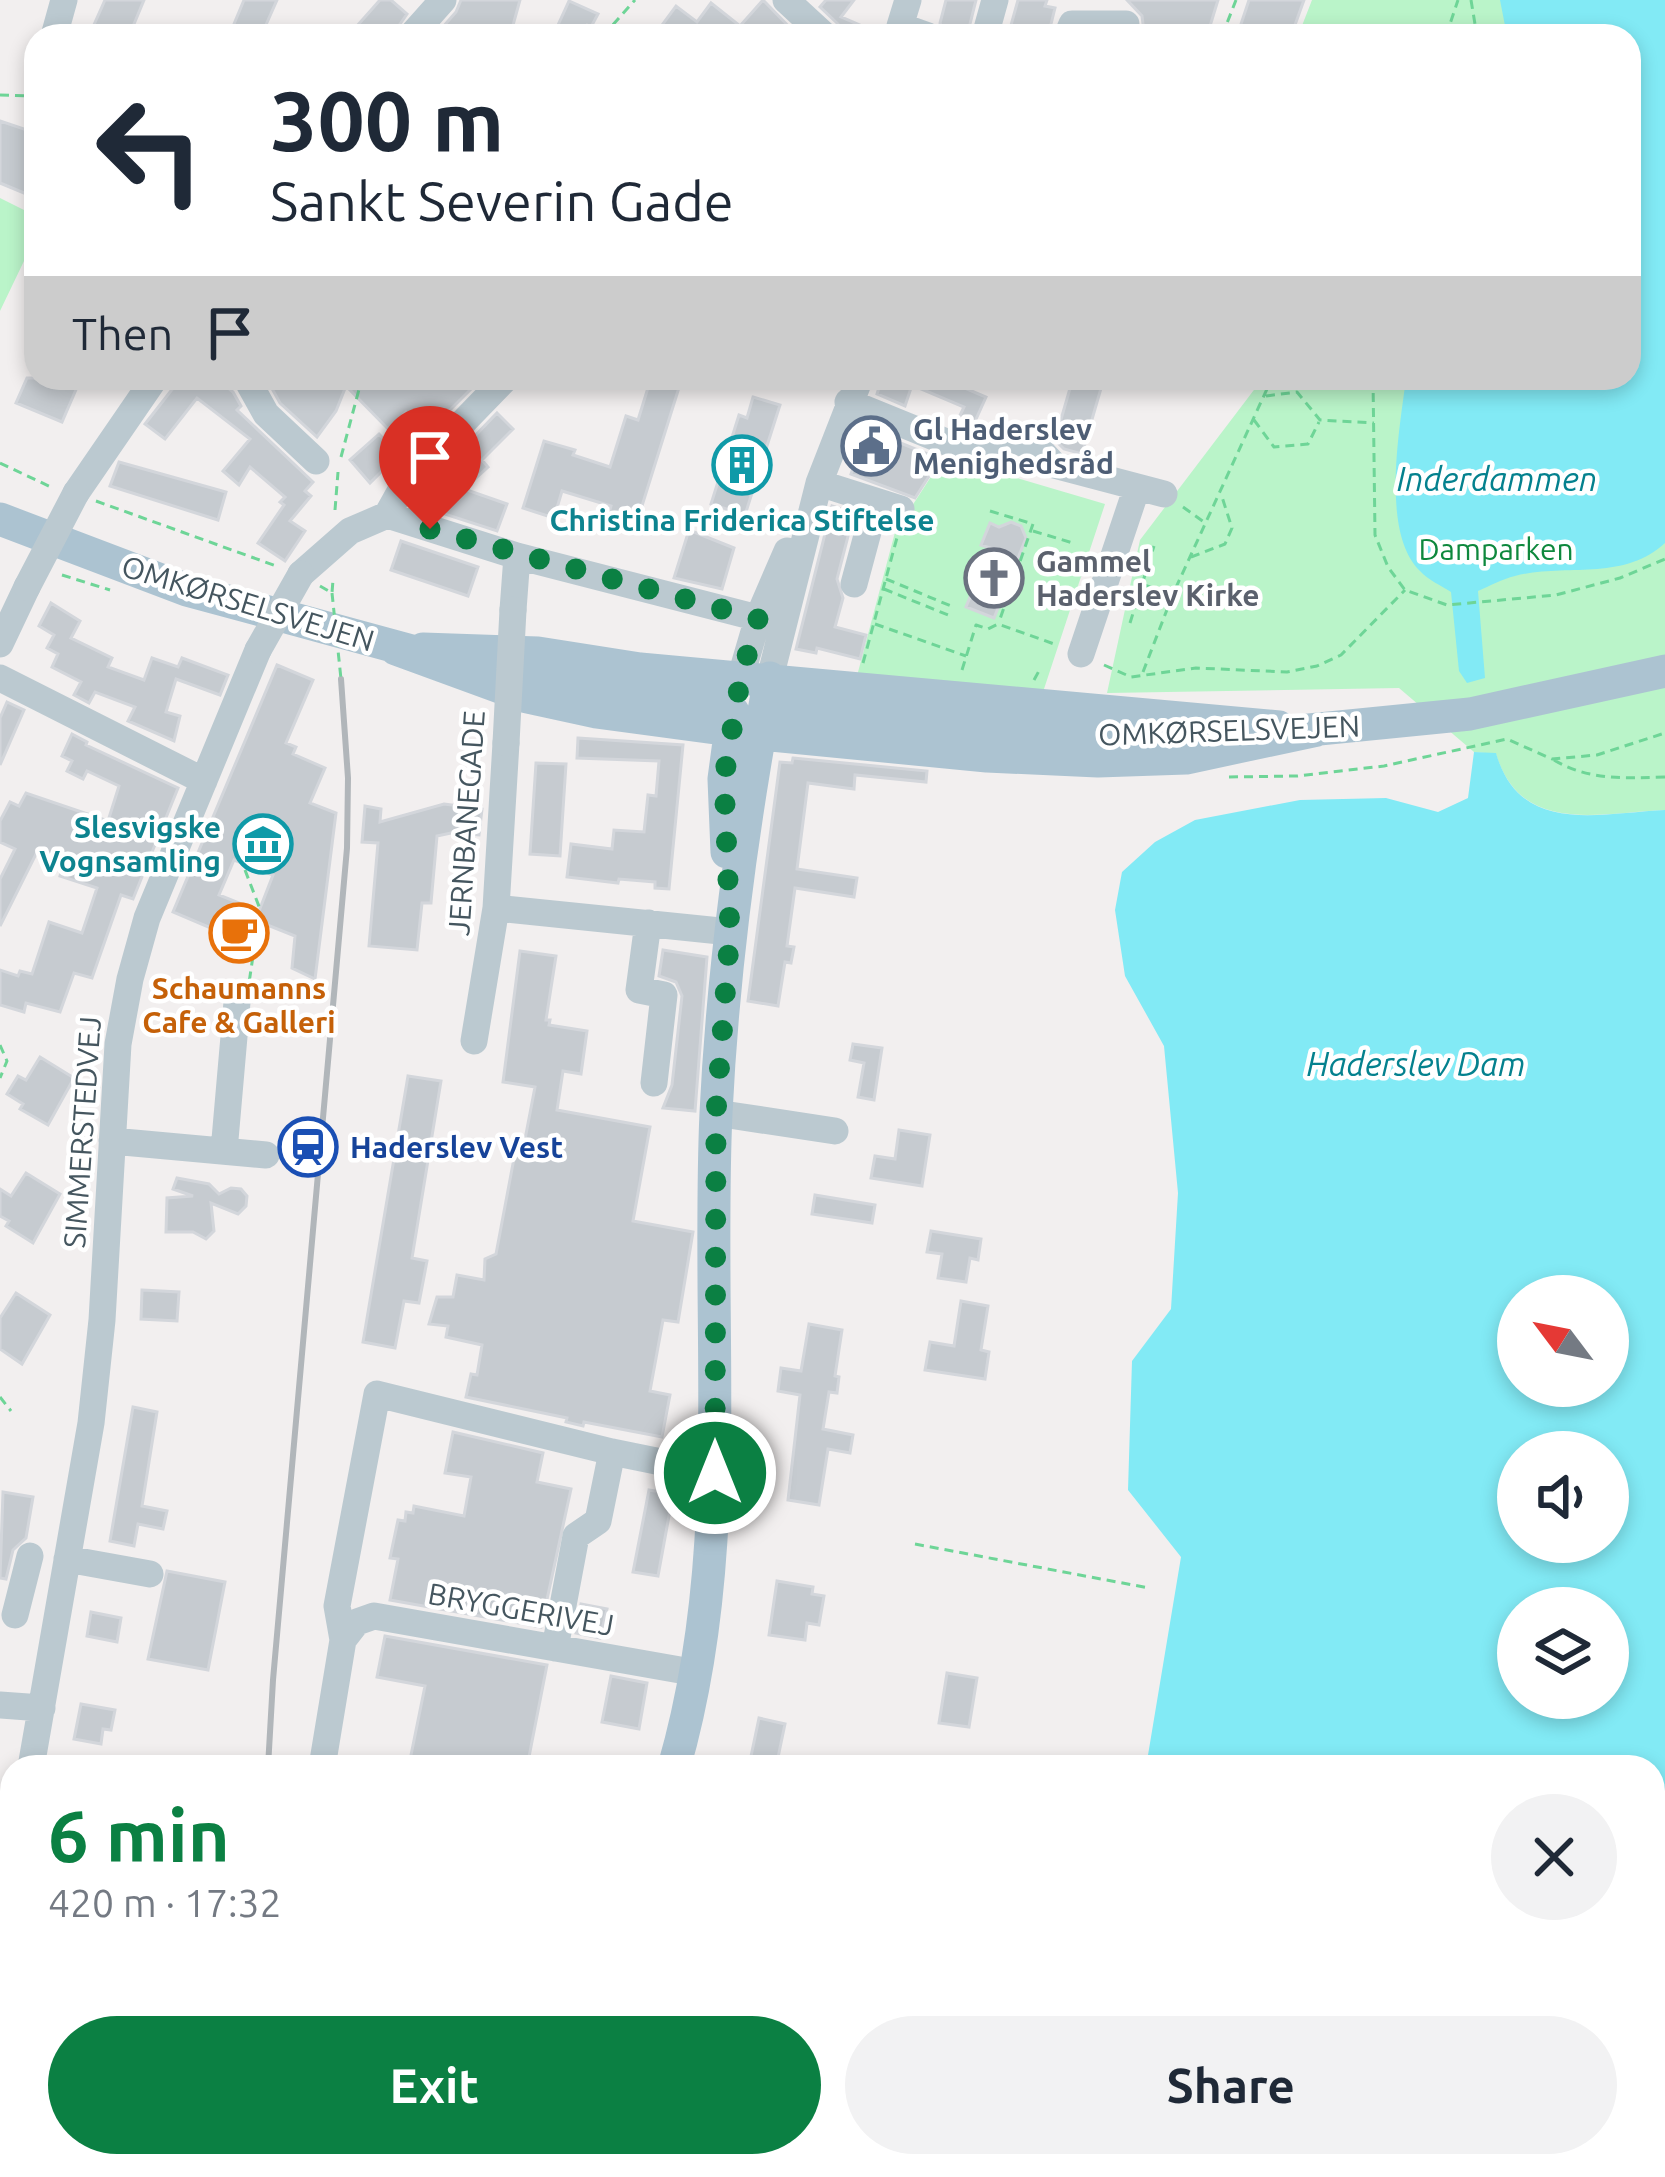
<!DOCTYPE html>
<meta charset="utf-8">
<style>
:root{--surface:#fff;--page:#f2f2f3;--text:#1f2937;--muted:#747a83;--accent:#0b8043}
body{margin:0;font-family:Ubuntu,sans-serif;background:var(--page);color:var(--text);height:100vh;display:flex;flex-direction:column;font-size:45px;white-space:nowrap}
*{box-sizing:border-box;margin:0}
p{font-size:39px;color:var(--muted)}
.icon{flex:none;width:66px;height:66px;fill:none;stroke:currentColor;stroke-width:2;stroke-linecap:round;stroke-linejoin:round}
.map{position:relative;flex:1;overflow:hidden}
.panel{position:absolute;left:0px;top:1755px;width:1665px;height:423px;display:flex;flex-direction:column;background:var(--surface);border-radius:36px 36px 0 0;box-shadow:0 6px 18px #0003}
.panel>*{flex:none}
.guide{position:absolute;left:24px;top:24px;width:1617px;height:366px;border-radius:36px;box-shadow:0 6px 18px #0003;background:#fff;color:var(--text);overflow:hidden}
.needle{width:78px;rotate:302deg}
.fabs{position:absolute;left:1497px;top:1275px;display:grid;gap:24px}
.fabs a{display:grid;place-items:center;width:132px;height:132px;border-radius:50%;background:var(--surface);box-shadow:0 6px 18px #0003;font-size:60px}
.pin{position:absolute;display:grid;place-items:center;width:102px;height:102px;color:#fff;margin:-123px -51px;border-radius:50% 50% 50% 0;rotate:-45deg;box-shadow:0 0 12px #0007}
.pin .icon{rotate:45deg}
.me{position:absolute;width:132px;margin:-66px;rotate:0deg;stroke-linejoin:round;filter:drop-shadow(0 0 9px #0008)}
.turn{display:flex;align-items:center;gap:42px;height:252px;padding:0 48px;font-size:54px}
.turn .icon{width:156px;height:156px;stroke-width:2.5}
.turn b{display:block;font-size:84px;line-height:102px}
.then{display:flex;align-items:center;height:114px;padding:0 48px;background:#0003;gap:24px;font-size:45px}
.round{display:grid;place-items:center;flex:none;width:126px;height:126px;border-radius:63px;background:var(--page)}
.summary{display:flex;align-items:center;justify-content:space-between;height:204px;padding:0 48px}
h1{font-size:72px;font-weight:600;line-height:90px;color:var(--accent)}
.primary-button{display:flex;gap:24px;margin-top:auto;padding:24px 48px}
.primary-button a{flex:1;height:138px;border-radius:72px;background:var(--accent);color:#fff;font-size:48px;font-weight:600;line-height:138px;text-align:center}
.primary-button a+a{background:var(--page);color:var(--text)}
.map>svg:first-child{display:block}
.green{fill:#baf4c9}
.water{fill:#82eaf5;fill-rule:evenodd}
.building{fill:#c6cbd0;stroke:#d3d6db;stroke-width:3;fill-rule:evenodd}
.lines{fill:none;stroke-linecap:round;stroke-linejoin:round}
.path{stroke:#6ed597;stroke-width:3;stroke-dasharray:9 6;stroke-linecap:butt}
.minor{stroke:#bbc9d0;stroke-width:27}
.major{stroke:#acc3d1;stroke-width:33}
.rail{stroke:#b1b6ba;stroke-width:6}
.path-bridge{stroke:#6ed597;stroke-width:3;stroke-dasharray:9 6;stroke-linecap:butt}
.minor-bridge{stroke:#bbc9d0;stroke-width:27}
.route{stroke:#0b8043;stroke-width:21;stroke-dasharray:0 37.8}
.labels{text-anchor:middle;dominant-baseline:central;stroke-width:9;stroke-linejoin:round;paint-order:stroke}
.service-label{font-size:30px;font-weight:bold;fill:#4e5e75;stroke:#fff;text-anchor:start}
.culture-label{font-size:30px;font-weight:bold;fill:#0d838f;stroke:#fff}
.park-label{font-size:30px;fill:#0e883d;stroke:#fff}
.worship-label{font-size:30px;font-weight:bold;fill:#5b616d;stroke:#fff;text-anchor:start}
.street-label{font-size:30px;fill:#45565f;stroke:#fff}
.food-label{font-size:30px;font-weight:bold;fill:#c56008;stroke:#fff}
.transit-label{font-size:30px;font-weight:bold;fill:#164399;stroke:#fff;text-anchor:start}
.water-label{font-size:33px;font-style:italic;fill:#04818e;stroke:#fff}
</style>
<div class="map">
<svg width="1665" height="2177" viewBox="0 0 1665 2177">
<rect width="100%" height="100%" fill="#f2efef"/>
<!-- green -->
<path class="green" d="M1312 0H1665V810C1597 813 1521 835 1496 754L1474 752 1399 688 1107 693 1140 540 1263 378H1629V36H1298Z
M0 198 36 216V236L0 311Z
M947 452 1003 474 1105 504 1043 692 857 676 903 502 912 506Z"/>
<!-- water -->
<path class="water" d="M1500 0H1665V543C1623 582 1564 563 1515 576 1502 579 1490 586 1478 591L1485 678 1467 683 1459 671 1451 592C1442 586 1428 580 1420 571 1380 532 1400 428 1406 378H1629V36H1507Z
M1474 752 1496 753C1520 836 1598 813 1665 810V2177H1179L1181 2166H1653V1767H1146L1181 1557 1128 1490 1132 1361 1171 1309 1178 1193 1164 1046 1125 976 1115 910 1122 872 1155 842 1195 820 1300 800 1386 798 1438 812 1468 798ZM1518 1296H1608V1386H1518ZM1608 1452V1542H1518V1452ZM1518 1608H1608V1698H1518Z"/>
<!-- building -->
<path class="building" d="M105 0H144L129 36H89Z
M244 0H277L261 36H229Z
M380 0H391L407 14 393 34 348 36Z
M461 0H520L510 36H491L478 29 472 36H435L456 12Z
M763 0 798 36H654L676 6 697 22 711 3 740 26Z
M826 0H854L841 17 885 36H843L838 24 820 7Z
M946 0H976L967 36H946L940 23Z
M1018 0H1047L1045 6 1055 8 1048 36H1008Z
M1127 0H1218L1207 36 1144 32 1142 16Z
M1249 0H1304L1291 36H1237Z
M569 1 598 14 591 27 587 25 575 36H553Z
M0 121 36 133V198L0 183Z
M27 378H81L62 422 16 403Z
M181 378H216L233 392 241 406 237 410 313 482 305 491 311 496 290 521 305 531 285 561 258 543 284 505 280 502 285 497 250 467 239 485 223 471 250 439 197 398 165 439 145 424Z
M286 378H468L475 385 427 433 406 412 388 429 346 386 336 411 317 437 280 403 270 385Z
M651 378H682L636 525 608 517 611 506 562 491 554 518 523 508 544 441 575 450 573 455 610 467 626 416 638 420Z
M882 378H941L986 397 972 428 963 429 955 426 964 407 912 385 905 406 877 394Z
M1073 378H1104L1082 454 1064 449 1055 440Z
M753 397 780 405 745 515 711 504 739 415 747 418Z
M497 413 513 429 482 460 488 467 464 489 507 504 497 531 420 506 421 492Z
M866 429 940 459 915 498 851 474Z
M379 434 398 455 370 483 350 460Z
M119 462 226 492 218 520 110 486Z
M832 506 854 513 837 579 843 598 835 627 866 635 860 659 817 648 816 653 796 649Z
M1011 522 1021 526 1026 538 994 618 966 607 990 548 981 545 990 523 999 527Z
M689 530 734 548 722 589 674 578Z
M401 541 478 567 468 596 391 570Z
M51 603 80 621 71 638 112 658 108 667 144 680 152 658 178 667 182 658 228 675 220 695 176 679 166 712 180 716 174 741 128 721 135 707 95 692 89 703 74 695 81 682 52 667 58 654 47 648 54 635 39 626Z
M277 665 313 680 286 743 296 747 293 754 325 768 310 803 336 813 315 979 292 968 295 936 255 920 246 943 173 912ZM234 860 273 875 259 911 219 895Z
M7 702 24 710 0 765V718Z
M72 734 87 742 86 745 178 788 133 899 121 895 92 978 74 973 60 1012 26 1003 24 1012 0 1005V970L18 976 20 971 32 974 49 922 82 933 97 888 60 876 65 860 38 850 0 926V879L15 849 0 842V821L10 802 19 806 26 793 108 821 119 786 87 771 83 779 67 771 72 761 62 756Z
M578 738 683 745 669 889 655 888V882L619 879 618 883 567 877 571 844 612 849 614 830 644 832 648 795 656 796 659 761 577 758Z
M793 758 927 771 926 782 855 775 854 789 808 783 797 869 857 878 854 897 795 888 787 946 794 947 791 963 785 962 778 1006 748 1001 780 762 792 763Z
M536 763 566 764 560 856 530 854Z
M444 804 482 809 479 835 451 833 437 836 431 903H422L417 950 369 946 378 843 362 842 365 806 381 809 380 822Z
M663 950 707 957 695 1111 663 1108 672 1085 682 996 676 982 659 976Z
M520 951 556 956 546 1020H550L549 1025 587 1031 581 1074 563 1071 557 1110 650 1127 633 1221 693 1232 678 1322 663 1320 650 1391 670 1395 662 1437 584 1422 583 1426 566 1422 567 1418 466 1397 471 1374 477 1375 482 1345 446 1337 448 1326 429 1324 437 1297H453L457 1275 484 1280 485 1259 496 1254 515 1153 522 1155 535 1087 503 1082Z
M853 1044 882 1048 874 1100 858 1097 864 1063 850 1060Z
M40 1057 74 1078 48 1125 20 1109 23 1104 7 1094 18 1076 26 1080Z
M408 1076 441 1081 412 1258 427 1261 419 1303 404 1301 395 1348 363 1342Z
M899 1130 930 1135 922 1186 871 1178 875 1156 895 1159Z
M26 1173 60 1194 33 1243 6 1226 9 1221 0 1216V1189L11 1196Z
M177 1178 209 1184 219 1194 231 1188 241 1189 247 1196 246 1206 238 1214 211 1203 214 1231 206 1239 193 1232H166L167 1198 193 1196 173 1189Z
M815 1195 875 1205 872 1223 812 1214Z
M931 1231 981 1239 978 1260 970 1258 966 1282 938 1278 942 1254 927 1252Z
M142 1290 179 1292 177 1321 141 1319Z
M16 1293 50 1315 22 1364 0 1349V1318Z
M961 1301 988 1306 981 1350 989 1352 985 1379 925 1370 930 1342 954 1346Z
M809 1324 842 1330 835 1376 839 1377 837 1393 829 1392 823 1429 853 1435 850 1453 828 1449 819 1505 788 1500 800 1395 778 1391 781 1368 801 1371Z
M133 1407 157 1412 142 1506 167 1511 163 1529 138 1524 134 1546 110 1541Z
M453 1432 543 1453 537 1482 571 1489 541 1627 390 1600 398 1559 390 1558 398 1520 405 1521 406 1512 413 1513 414 1506 464 1516 471 1477 445 1473Z
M649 1490 673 1494 658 1576 633 1572Z
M3 1492 33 1497 26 1538 13 1550 6 1579 0 1578Z
M167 1571 225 1582 208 1670 148 1659Z
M777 1581 813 1587 812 1594 824 1596 819 1625 807 1623 805 1640 769 1635Z
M581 1604 607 1609 600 1638 576 1633Z
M91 1612 121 1618 117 1642 87 1636Z
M385 1636 547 1665 527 1767H446L410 1760 425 1686 377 1677Z
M947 1673 977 1678 969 1727 939 1723Z
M611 1676 647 1683 639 1729 602 1722Z
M81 1704 115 1710 111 1730 103 1729 101 1744 74 1739Z
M759 1718 785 1724 776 1767 750 1761Z"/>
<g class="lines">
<!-- path -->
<path class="path" d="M1471 0 1477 36
M603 36 635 0
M1222 36 1236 0
M1446 36 1458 0
M0 95 36 96
M1373 378 1375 535 1388 567 1405 590 1447 605 1556 595 1620 578 1665 559
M1266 396 1297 392 1320 420 1374 423
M1254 420 1274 447 1308 444 1319 422
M341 457 362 378
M0 463 53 488
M96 501 279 567
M1183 507 1204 522
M335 510 338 472
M990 511 1033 524 999 622
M1033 531 1073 543
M1191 557 1225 544 1232 528 1222 497
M62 575 110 590
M886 579 951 606
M1144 585 1173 594
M320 586 332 593 333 580
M884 589 948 615
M1130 623 1154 546
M875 624 966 656
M863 663 898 534
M1104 665 1131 677 1196 668 1287 672 1317 666 1341 655 1405 590
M962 670 976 625 988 629 998 624 1057 645
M1143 672 1173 594 1272 378
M1034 680 1040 669
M1554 760C1590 781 1624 778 1665 777
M1229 777 1297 776 1384 766 1507 739 1552 759 1597 755 1665 733
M245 870 260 909 249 983
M0 1045 7 1061 0 1078
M0 1397 11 1411
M915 1544 1149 1588
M1070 2166 1112 2176"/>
<!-- minor -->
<path class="minor" d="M786 0 825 36
M908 0 900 26 928 36
M54 36 64 0
M411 36 443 0
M985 36 995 0
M1067 36 1072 24H1126
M246 378 266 414 316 461
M848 402 961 448 1013 439 1041 451 1054 465 1164 494
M819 483 901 509
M76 493 155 378
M387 515 406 481 506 378
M301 574 350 531 387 515 517 556 758 618
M854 584 876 502
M513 610 517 556
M0 644 27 587
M1081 654 1137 487
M741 676 758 618 787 551
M0 678 204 781
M770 678 819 483 860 378
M496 908 730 932
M648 923 639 990 664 995 654 1083
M474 1041 496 908 506 743
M716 1113 835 1131
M112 1141 266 1155
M224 1151 237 1002
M67 1559 150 1574
M15 1615 30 1556
M343 1640 357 1622 374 1616 697 1673
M555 1648 576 1536 598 1521 612 1452
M0 1705 42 1708
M31 1767 91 1423 102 1320 118 1044 130 979 147 918 258 650
M322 1767 343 1640 337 1606 377 1394 612 1452 715 1473
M0 1928 12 1872"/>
<!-- major -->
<path class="major" d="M0 519 187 590 415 652
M396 649 527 697 596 712 760 734 987 756 1098 761 1186 758 1317 730
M423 649 538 653 640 669 1279 727
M536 676 585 686 715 699
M789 706 1055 735H1169
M1299 731 1470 714 1665 671
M727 852 724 779 733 712
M674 1767C736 1553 706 1332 716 1113 723 967 743 821 770 678
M567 2177 569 2166"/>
<!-- rail -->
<path class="rail" d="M268 1767 273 1680 347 848 348 778 341 679
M229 2177 231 2166"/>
<!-- path-bridge -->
<path class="path-bridge" d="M332 593 341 679"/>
<!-- minor-bridge -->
<path class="minor-bridge" d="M27 587 76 493
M258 650 301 574
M506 743 513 610"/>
</g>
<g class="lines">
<!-- route -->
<path class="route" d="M430 529 758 619 741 676 724 778 730 932 716 1113 715 1473"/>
</g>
<!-- icons -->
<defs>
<g id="civic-ring" transform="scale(3)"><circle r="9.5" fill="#fff" stroke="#5c6f8a" stroke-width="1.5"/><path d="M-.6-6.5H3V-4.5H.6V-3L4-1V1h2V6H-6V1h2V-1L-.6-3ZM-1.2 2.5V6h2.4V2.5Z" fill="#5c6f8a"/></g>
<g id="building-ring" transform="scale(3)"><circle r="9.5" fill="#fff" stroke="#0f9aa8" stroke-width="1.5"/><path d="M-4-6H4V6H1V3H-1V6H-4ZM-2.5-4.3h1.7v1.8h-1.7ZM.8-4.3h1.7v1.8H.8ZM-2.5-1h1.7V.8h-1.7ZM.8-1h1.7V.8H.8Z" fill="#0f9aa8"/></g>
<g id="church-ring" transform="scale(3)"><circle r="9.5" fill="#fff" stroke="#6b7280" stroke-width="1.5"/><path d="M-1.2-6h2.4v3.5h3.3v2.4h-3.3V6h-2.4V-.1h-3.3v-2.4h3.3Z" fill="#6b7280"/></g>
<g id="museum-ring" transform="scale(3)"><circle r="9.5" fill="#fff" stroke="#0f9aa8" stroke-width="1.5"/><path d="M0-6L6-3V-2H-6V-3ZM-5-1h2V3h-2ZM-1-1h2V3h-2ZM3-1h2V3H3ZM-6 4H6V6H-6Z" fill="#0f9aa8"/></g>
<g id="cafe-ring" transform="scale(3)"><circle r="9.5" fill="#fff" stroke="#e8710a" stroke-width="1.5"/><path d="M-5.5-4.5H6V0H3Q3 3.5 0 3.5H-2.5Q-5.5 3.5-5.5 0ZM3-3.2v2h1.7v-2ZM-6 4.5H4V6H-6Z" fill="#e8710a"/></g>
<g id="station-ring" transform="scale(3)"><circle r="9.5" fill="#fff" stroke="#1a4fb4" stroke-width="1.5"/><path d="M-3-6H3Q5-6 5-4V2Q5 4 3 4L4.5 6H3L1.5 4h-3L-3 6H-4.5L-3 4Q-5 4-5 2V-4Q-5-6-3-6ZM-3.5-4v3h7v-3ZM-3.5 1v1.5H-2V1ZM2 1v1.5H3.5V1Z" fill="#1a4fb4"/></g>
</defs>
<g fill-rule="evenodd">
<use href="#civic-ring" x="871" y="446"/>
<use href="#building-ring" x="742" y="465"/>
<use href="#church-ring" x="994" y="578"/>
<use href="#museum-ring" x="263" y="844"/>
<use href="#cafe-ring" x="239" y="933"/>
<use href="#station-ring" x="308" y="1147"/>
</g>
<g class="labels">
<!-- service labels -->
<g class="service-label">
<text x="913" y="429">Gl Haderslev<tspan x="913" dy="34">Menighedsråd</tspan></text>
</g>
<!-- culture labels -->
<g class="culture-label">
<text x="742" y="520">Christina Friderica Stiftelse</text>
<text x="221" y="827" text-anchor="end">Slesvigske<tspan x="221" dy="34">Vognsamling</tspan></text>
</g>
<!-- park labels -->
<g class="park-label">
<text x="1496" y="549">Damparken</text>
</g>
<!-- worship labels -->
<g class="worship-label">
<text x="1036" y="561">Gammel<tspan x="1036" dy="34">Haderslev Kirke</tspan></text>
</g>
<!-- street labels -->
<g class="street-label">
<text transform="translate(248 603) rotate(17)">OMKØRSELSVEJEN</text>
<text transform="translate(1229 730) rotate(-2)">OMKØRSELSVEJEN</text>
<text transform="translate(466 823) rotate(-86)">JERNBANEGADE</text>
<text transform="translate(82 1132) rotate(-86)">SIMMERSTEDVEJ</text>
<text transform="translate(521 1609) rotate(10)">BRYGGERIVEJ</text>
</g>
<!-- food labels -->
<g class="food-label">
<text x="239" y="988">Schaumanns<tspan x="239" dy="34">Cafe &amp; Galleri</tspan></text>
</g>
<!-- transit labels -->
<g class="transit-label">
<text x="350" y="1147">Haderslev Vest</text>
</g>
<!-- water labels -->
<g class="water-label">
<text x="1497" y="478">Inderdammen</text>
<text x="1416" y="1063">Haderslev Dam</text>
</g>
</g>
</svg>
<div class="fabs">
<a><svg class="needle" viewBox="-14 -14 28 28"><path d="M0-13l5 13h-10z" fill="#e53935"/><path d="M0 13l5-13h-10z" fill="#747a83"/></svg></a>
<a><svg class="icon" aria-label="sound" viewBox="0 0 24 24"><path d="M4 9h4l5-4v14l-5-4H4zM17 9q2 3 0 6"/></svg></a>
<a><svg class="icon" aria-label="layers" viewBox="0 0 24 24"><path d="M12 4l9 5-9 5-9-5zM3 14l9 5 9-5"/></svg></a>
</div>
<div class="pin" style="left:430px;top:529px;background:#d93025"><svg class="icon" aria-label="arrive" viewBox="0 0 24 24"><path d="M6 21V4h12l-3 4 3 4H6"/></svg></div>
<svg class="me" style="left:715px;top:1473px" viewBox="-20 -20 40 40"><circle r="17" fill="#0b8043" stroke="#fff" stroke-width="3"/><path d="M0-11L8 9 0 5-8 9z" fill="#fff"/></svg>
<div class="guide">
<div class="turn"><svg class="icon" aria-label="left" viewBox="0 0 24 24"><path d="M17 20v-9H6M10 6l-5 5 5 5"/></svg><div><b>300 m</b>Sankt Severin Gade</div></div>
<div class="then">Then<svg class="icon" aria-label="arrive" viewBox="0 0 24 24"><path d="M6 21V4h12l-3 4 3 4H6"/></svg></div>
</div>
<section class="panel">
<div class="summary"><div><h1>6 min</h1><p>420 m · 17:32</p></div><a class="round"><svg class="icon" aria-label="close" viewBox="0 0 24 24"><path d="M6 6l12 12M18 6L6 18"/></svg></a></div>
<div class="primary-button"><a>Exit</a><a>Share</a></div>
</section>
</div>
